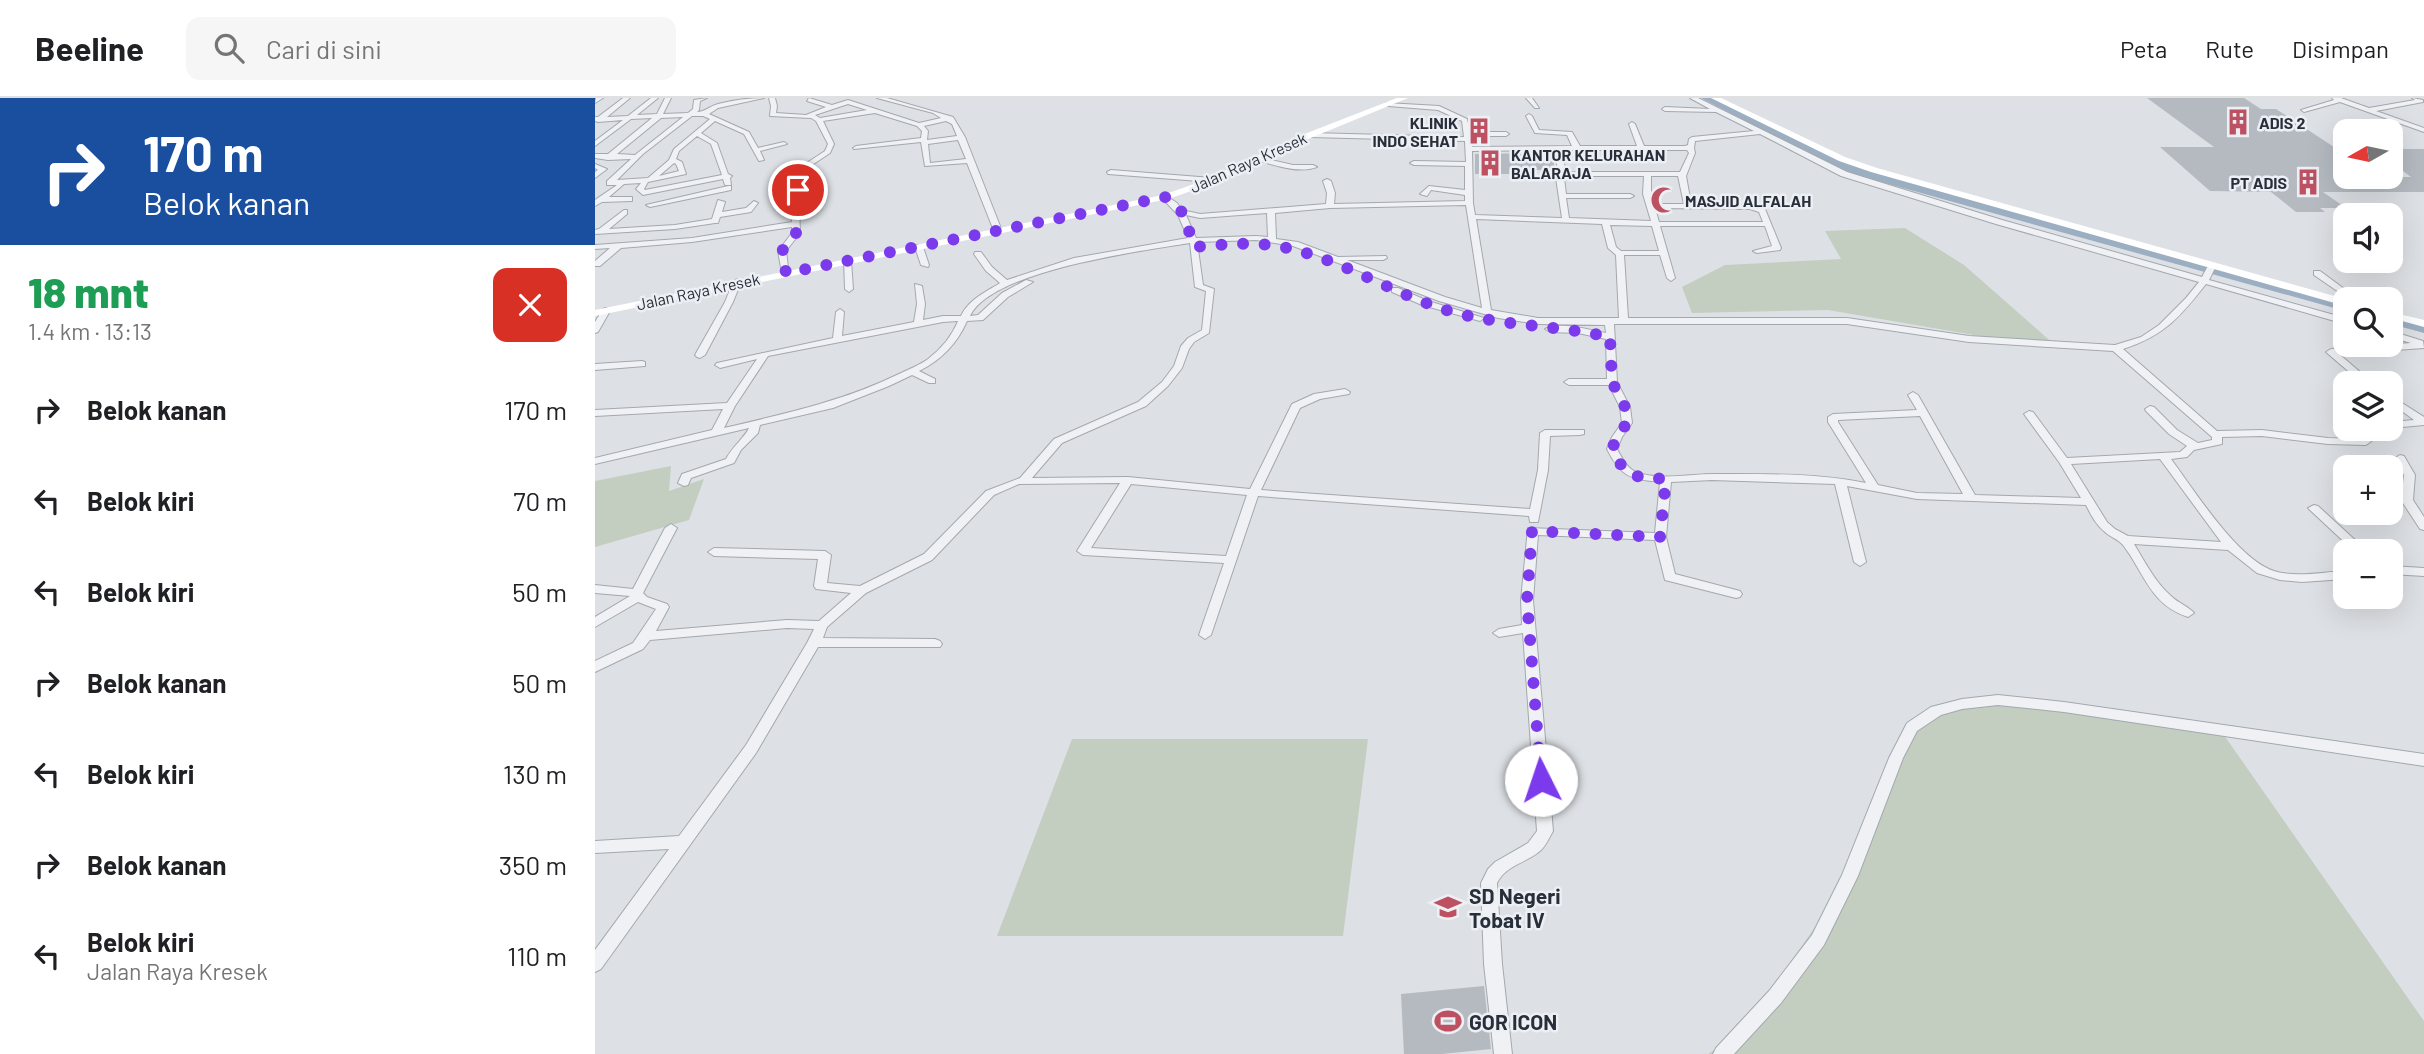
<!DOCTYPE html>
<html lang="id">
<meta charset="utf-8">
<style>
:root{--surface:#fff;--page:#f6f6f6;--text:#202124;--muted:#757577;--line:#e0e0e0}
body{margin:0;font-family:Barlow,sans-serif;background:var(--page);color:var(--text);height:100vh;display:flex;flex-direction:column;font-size:26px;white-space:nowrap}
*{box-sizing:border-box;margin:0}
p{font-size:23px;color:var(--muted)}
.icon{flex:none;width:38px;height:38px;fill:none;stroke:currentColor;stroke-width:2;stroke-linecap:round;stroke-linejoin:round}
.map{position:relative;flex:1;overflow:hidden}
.panel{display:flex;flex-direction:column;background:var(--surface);width:595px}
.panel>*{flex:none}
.guide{background:#1a4fa0;color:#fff;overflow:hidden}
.needle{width:46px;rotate:261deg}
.fabs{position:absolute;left:1738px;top:21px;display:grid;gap:14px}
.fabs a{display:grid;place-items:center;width:70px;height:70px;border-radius:14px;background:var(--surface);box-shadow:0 7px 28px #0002;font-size:35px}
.pin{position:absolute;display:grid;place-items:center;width:60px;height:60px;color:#fff;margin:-30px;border:4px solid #fff;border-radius:50%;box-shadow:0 2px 7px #0007}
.me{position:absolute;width:77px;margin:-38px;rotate:356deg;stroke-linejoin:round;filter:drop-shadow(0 0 5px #0008)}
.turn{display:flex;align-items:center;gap:24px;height:147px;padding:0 28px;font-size:32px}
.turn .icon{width:91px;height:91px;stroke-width:2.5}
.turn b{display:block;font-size:49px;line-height:60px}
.round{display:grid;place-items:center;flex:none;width:74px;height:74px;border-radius:14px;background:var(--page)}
.overview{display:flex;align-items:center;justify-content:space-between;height:119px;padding:0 28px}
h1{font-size:42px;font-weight:800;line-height:52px;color:#1e9e55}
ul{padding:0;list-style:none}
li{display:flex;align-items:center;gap:21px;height:91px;padding:0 28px}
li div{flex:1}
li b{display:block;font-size:26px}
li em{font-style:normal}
header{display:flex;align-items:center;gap:42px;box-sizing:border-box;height:98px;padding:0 35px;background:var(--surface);border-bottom:2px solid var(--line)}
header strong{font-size:33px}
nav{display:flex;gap:38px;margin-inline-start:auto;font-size:24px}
.search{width:490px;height:63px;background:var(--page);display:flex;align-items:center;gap:18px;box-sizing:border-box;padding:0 24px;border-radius:14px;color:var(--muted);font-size:26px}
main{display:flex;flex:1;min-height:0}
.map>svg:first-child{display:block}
.green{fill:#c3cec0}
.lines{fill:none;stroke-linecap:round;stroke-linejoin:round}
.river{fill:#9caec1;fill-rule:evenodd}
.building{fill:#b5bac1}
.street-casing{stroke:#a3a8ae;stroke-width:2}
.street{fill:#f0f1f4;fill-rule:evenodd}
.secondary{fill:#fff;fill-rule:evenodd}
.route{stroke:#7c3aed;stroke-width:12;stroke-dasharray:0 21.6}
.labels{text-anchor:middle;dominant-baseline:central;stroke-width:5;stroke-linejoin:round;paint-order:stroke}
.far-poi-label{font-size:16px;font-weight:bold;fill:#292f3a;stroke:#eceff3;text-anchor:start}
.far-street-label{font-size:16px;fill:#292f3a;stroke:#eceff3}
.near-poi-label{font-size:21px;font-weight:bold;fill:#292f3a;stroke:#eceff3;text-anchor:start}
</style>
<header>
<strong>Beeline</strong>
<div class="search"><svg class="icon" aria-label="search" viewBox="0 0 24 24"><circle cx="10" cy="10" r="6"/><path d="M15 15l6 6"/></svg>Cari di sini</div>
<nav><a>Peta</a><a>Rute</a><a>Disimpan</a></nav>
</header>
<main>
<section class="panel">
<div class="guide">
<div class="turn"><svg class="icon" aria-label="right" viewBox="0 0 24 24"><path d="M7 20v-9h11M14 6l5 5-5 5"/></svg><div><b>170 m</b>Belok kanan</div></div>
</div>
<div class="overview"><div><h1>18 mnt</h1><p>1.4 km · 13:13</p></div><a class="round" style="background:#d93025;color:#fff"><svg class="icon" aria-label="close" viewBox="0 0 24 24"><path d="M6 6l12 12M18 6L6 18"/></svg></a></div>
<ul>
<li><svg class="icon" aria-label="right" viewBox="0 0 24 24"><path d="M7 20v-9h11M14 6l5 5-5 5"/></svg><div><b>Belok kanan</b></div><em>170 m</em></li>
<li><svg class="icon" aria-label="left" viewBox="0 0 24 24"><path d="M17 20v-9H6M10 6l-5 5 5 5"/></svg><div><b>Belok kiri</b></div><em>70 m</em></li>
<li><svg class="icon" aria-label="left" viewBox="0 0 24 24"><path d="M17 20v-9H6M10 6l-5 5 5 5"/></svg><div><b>Belok kiri</b></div><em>50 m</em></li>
<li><svg class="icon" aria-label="right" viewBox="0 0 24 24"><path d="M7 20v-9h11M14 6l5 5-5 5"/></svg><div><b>Belok kanan</b></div><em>50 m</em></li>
<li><svg class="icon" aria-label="left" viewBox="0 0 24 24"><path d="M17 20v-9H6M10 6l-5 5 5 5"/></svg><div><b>Belok kiri</b></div><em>130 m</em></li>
<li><svg class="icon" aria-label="right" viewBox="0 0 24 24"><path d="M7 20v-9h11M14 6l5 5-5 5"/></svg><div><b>Belok kanan</b></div><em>350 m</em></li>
<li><svg class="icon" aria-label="left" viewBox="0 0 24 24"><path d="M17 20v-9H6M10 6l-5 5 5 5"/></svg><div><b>Belok kiri</b><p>Jalan Raya Kresek</p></div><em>110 m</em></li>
</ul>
</section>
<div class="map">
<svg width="1829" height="956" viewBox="0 0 1829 956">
<rect width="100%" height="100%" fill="#dde1e5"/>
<!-- green -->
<path class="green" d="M1310 130 1369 167 1460 247 1408 242 1233 212 1097 215 1087 189 1130 167 1246 161 1230 133Z
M76 368 74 393 109 381 94 422 0 449V383Z
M1432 604 1624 630 1829 923V956H1113L1144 936 1255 780 1300 646 1350 610Z
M477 641H773L748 838H402Z"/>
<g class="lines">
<!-- river -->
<path class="river" d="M1106 0H1122L1243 60 1275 72 1750 203V213L1265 78 1233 66Z
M1796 215 1829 224V235L1796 226Z"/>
</g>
<!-- building -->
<path class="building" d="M1552 0H1649L1666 11H1681L1742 51H1750V79H1816L1796 64V51H1829V94H1728L1751 110H1725L1730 114H1701L1676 94 1615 93 1565 49H1619Z
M957 55 960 72H914L915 76H880V56Z
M889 888 896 951 847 956H809L806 896Z"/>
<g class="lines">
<!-- street casing -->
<g class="street-casing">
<path id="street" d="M1 0H8L0 5Z
M28 0H35L12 19 33 18 56 0H63L42 17 62 16 70 0H76L68 16 93 15 98 11 99 2 112 0 105 3 104 12 102 14C110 14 115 8 123 6 138 2 154 0 169 0L123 10 114 16 154 34 163 50 189 44 192 46 165 53 169 62 164 63 149 36 120 23 106 35 122 45 133 76 137 78 135 80 136 87H130L128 81 48 97 41 91 46 85 29 86 14 99H37V103L7 104 0 108V102L22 87H12V83L36 61 13 62 0 60V56H13L57 20 36 21 0 48V43L28 22 3 24 0 23V19H3ZM97 18H108L115 21 79 51 74 62 53 80 22 82 48 56ZM88 19 40 57 22 56 66 20ZM102 38 116 46 127 77 50 92 49 91 53 84 91 76 87 64 81 61 84 53ZM79 65 81 66 84 73 64 78Z
M174 0H180L182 8 181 15 211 17 231 9 212 3 214 0 237 7 253 2 324 25 346 20 338 15 282 0H292L358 19 370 39 407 133 403 135 399 133 372 65 330 68 326 44 259 51 258 50 261 48 326 40 327 33 322 28 280 15 228 23 239 46 235 55 211 71 204 108 205 135 191 153 194 177 187 175 183 153 197 135V129L97 144 26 150 5 168H0V163L15 150 0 151V147L97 140 197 124 196 108 204 70 230 53 233 46 221 23 216 20 175 18 176 8ZM253 6 272 12 225 20 220 17ZM351 23 357 26 362 38 332 42 333 33 329 28ZM363 42 371 61 335 65 333 46Z
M931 0H937L944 10H940Z
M1095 0H1103L1252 74 1407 122 1607 179 1614 166H1620L1621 168 1614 182 1750 220V226L1611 186C1585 219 1569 238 1528 251L1622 333 1667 332 1733 340 1768 341 1764 331H1774L1779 341 1771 347 1733 346 1667 338 1627 339V346L1599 352 1592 359 1576 361C1600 393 1642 461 1679 473 1701 480 1728 474 1750 473V481L1707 484 1685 482 1662 475 1633 452 1539 446C1550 464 1560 484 1576 498 1583 505 1593 508 1599 515L1593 519C1555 507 1549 474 1528 447 1523 441 1515 439 1510 434 1501 427 1496 417 1491 407L1322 401 1252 388 1271 464 1265 468 1259 464 1240 386 1117 382 1076 384 1071 439 1080 476 1145 493 1147 496 1145 499 1141 500 1070 482 1060 442 943 437 938 502 958 733C954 740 951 748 945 753 931 765 911 767 902 785L907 866 917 956H899L889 866 886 785 893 771 900 764 933 745 942 733 928 535 904 539 898 535 904 531 927 527 926 502 933 430 1060 435 1065 384C1035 381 1026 379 1012 351L1017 339 1027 325 1025 309 1014 287H974L969 284 974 281H1012L1011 241 983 235 955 234 950 231C966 223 993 232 1011 235L1010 227 943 226 903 220 844 203 698 148 661 142 602 144 608 187 619 191 614 235 599 244 594 251 587 270 573 288 551 308 467 345 437 380 533 379 655 391 697 306 719 296 750 291 755 294 754 296 725 301 705 310 666 392 935 411 943 372 945 335 950 332H989V336L985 337 955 338 953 372 943 424H935L934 418 663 398 616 537 610 541 604 537 629 465 488 457 482 453 525 385 424 386 399 397 337 462 271 495 232 529 228 540 340 541 345 543 347 546 345 549H223L161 655 6 871 0 874V852L74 751 0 755V743L84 738 151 647 212 545 219 531 192 530 55 542 48 551 0 574V563L38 545 61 511 43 504 0 529V519L35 498 0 495V487L38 491 70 430 76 426 82 430 48 495 52 499 72 506 74 509 61 533 192 522 224 523 256 495 221 491 219 488 223 461 119 458 113 454 119 450 230 453 236 457 232 485 265 488 329 456 391 393 425 380 459 341 543 304 567 284 579 268 586 248 593 240 607 232 611 193 600 189 595 145C547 153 397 172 375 218L383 217 407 195 431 182 438 184 413 199 388 222 372 223C362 246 346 262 324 273L340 281V285H334L317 277 294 288 238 310 165 327 163 335 146 352 139 365 96 380 93 387 89 388 83 385 87 376 131 361C137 349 150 339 154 330L0 366V360L117 332 128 311 0 318V312L132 305 162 261 125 270 120 267 122 265 238 240 241 214 245 211 249 214 247 238 319 224 322 206 320 186 327 188 330 206 328 222 348 218H366C374 201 391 194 405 185L391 173 379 156 380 154H386L397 169 412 182 479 160 593 140 583 117 566 99 570 97 582 105 587 112 605 116 731 106 732 95 728 83 732 81 736 83 740 95 739 106 870 103V97L836 92 832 98 825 96 834 88 870 92V68L819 67 815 65 819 63 871 64 870 43 715 39 712 37 715 35 869 39 867 23 843 12 793 8 791 5 844 8 872 21 875 34H911L914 36 911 38H876L877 49 977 48 972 37 940 35 931 18 934 16 937 18 944 32 977 34 985 48H1042L1034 26 1037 24 1040 26 1049 48H1090L1093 47 1094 41 1097 39 1159 33 1121 14 1070 13 1067 11 1070 9 1115 11ZM1165 36 1246 78 1401 126 1604 184 1591 200 1564 227 1546 239 1520 247 1374 238 1252 220H1033L1029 157H1065L1072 180 1076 183 1080 180 1065 128H1170L1177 148 1158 153 1162 155 1185 152 1186 150 1170 111 1156 107 1096 106 1091 78 1100 55 1099 50 1100 43ZM959 52 964 76 961 80 967 120 880 117 878 105 877 53ZM966 52H1092L1094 55 1085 74H971ZM970 78H1049L1048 96 1056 123 974 120 971 100H1035L1039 98 1035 96H971L969 80ZM1056 78H1083L1089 106H1059L1056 96ZM871 107 887 210 850 199 752 162H788L792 160 791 158 743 159 703 144 681 141 680 115 735 110ZM1060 110 1155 111 1164 114 1168 124H1064ZM672 115 673 139 661 138 601 140 591 117 605 120ZM881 121 1007 126 1013 150 1021 157 1024 220H943L896 212ZM1015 127 1057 128 1064 153H1026L1021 149ZM363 223C357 238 346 251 333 261 325 267 314 271 304 276 249 303 189 316 129 330L140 308 173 258 348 224ZM1019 226H1252L1374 244 1518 253 1617 339V342L1603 345 1582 332 1559 309 1555 308 1550 311 1551 313 1574 336 1592 348 1585 354 1472 360 1438 314 1434 313 1429 316 1464 364 1486 400 1380 397 1323 297 1318 294 1313 297 1322 312 1238 316 1233 319V324L1271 385C1222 375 1169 376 1119 376 1095 376 1067 382 1043 375 1032 371 1027 360 1022 351L1027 339 1037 325 1035 309 1022 284ZM1325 318 1368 396 1322 395 1283 387 1243 324V322ZM1565 361 1626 444 1533 438 1520 431 1512 424 1476 366ZM536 386 652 397 631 458 496 450Z
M1737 0H1746L1774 10 1820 2 1817 0 1828 2V4L1781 13 1829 30V34L1745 4 1709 14 1706 12 1739 2Z
M663 59 698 67H718L722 69C703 76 679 67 661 62L660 61Z
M0 66 12 71 0 80V74L3 72 0 70Z
M516 72 617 80 621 82 617 84 513 76 512 74Z
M133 88H136V92L55 109 51 107Z
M123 102 130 104 127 114 151 110 159 103 163 105 156 114 125 119 123 125H120L80 131 0 136V132L4 131 29 112H32V116L14 131 80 127 117 121Z
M321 147 328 149 334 167 333 169 326 167 320 149Z
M249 161 256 163 258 191 254 194 250 191Z
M1719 173H1725L1763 201H1754L1719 177Z
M142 181 146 184 138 204 110 257 105 260 102 259 100 257 130 204 138 184Z
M797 190H803L833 203 889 220 885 223 827 207 797 194Z
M11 210 15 213 3 234 0 235V224L8 211Z
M1796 233 1828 243 1829 250 1744 256 1778 285H1767L1731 254 1736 251 1816 245 1796 239Z
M47 263 50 264V268L0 272V266Z
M1796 298 1829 319V327L1796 330V324L1819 322 1796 305Z
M1805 357 1809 358 1820 377 1818 402 1829 419V432L1825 431 1806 402 1809 377 1800 360Z
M1719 407 1723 408 1772 453H1759L1715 412 1713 410Z
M1796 468 1829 470V478L1796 476Z
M1403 597 1469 604 1829 656V668L1469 614 1403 607 1367 611 1346 617 1322 633 1308 660 1263 778 1229 847 1186 905 1139 956H1118L1121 950 1174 893 1217 837 1247 777 1294 660 1312 625 1336 609 1367 601Z"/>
</g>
<!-- street -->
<use href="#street" class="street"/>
<!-- secondary -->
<path class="secondary" d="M802 0H813L718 39 608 89 573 101 0 218V212L568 97 602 85 712 35Z
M1116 0H1126L1250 59 1282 70 1750 201V208L1276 74 1244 63Z
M1796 214 1829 222V229L1796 220Z"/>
</g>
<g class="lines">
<!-- route -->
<path class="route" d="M203 92 200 108 201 135 187 153 191 175 570 99 587 114 600 149C625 147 650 144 675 147 739 155 799 198 861 215 912 228 964 228 1015 239L1017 284 1030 309 1032 325 1022 339 1017 351C1032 382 1039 378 1071 381L1065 439 937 433 932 502 946 682"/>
</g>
<!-- icons -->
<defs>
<g id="building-bare" transform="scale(2.1)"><path d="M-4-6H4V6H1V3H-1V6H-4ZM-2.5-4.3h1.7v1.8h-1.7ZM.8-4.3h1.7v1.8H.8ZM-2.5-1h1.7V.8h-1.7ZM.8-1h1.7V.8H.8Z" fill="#bd5061" stroke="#eceff3" stroke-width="2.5" paint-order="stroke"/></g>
<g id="mosque-bare" transform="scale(2.1)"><path d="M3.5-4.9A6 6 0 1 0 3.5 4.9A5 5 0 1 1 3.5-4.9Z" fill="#bd5061" stroke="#eceff3" stroke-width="2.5" paint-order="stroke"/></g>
<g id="school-bare" transform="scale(2.1)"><path d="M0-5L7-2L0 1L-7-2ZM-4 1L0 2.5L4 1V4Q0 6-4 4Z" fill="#bd5061" stroke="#eceff3" stroke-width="2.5" paint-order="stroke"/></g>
<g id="stadium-bare" transform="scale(2.1)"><path d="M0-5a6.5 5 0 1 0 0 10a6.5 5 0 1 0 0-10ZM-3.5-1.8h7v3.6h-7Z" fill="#bd5061" stroke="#eceff3" stroke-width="2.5" paint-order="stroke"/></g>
</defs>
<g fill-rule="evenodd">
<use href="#building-bare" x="1643" y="24"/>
<use href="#building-bare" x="884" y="33"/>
<use href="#building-bare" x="895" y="65"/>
<use href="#building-bare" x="1713" y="84"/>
<use href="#mosque-bare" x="1069" y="102"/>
<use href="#school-bare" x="853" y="809"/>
<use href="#stadium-bare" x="853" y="923"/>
</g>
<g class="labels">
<!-- far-poi labels -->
<g class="far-poi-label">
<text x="863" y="24" text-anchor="end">KLINIK<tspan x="863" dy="18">INDO SEHAT</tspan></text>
<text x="1664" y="24">ADIS 2</text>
<text x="916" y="56">KANTOR KELURAHAN<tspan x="916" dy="18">BALARAJA</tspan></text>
<text x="1692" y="84" text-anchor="end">PT ADIS</text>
<text x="1090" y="102">MASJID ALFALAH</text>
</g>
<!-- far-street labels -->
<g class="far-street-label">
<text transform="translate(653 64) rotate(-24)">Jalan Raya Kresek</text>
<text transform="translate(103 193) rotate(-12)">Jalan Raya Kresek</text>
</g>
<!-- near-poi labels -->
<g class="near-poi-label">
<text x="874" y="797">SD Negeri<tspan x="874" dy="24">Tobat IV</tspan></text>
<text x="874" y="923">GOR ICON</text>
</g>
</g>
</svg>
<div class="fabs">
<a><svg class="needle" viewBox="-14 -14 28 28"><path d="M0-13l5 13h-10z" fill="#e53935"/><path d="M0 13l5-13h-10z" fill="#757577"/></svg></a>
<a><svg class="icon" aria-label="sound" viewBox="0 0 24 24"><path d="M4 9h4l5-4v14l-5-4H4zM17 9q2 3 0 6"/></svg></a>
<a><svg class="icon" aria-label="search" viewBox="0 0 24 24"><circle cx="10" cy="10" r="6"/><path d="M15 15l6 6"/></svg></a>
<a><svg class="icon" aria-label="layers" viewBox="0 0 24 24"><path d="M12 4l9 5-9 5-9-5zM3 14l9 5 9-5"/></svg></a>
<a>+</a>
<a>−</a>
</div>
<div class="pin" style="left:203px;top:92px;background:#d93025"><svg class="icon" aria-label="arrive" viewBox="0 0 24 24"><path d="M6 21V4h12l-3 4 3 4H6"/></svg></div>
<svg class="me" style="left:946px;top:682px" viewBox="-20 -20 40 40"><circle r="19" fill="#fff"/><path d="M0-13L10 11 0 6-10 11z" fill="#7c3aed"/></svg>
</div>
</main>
